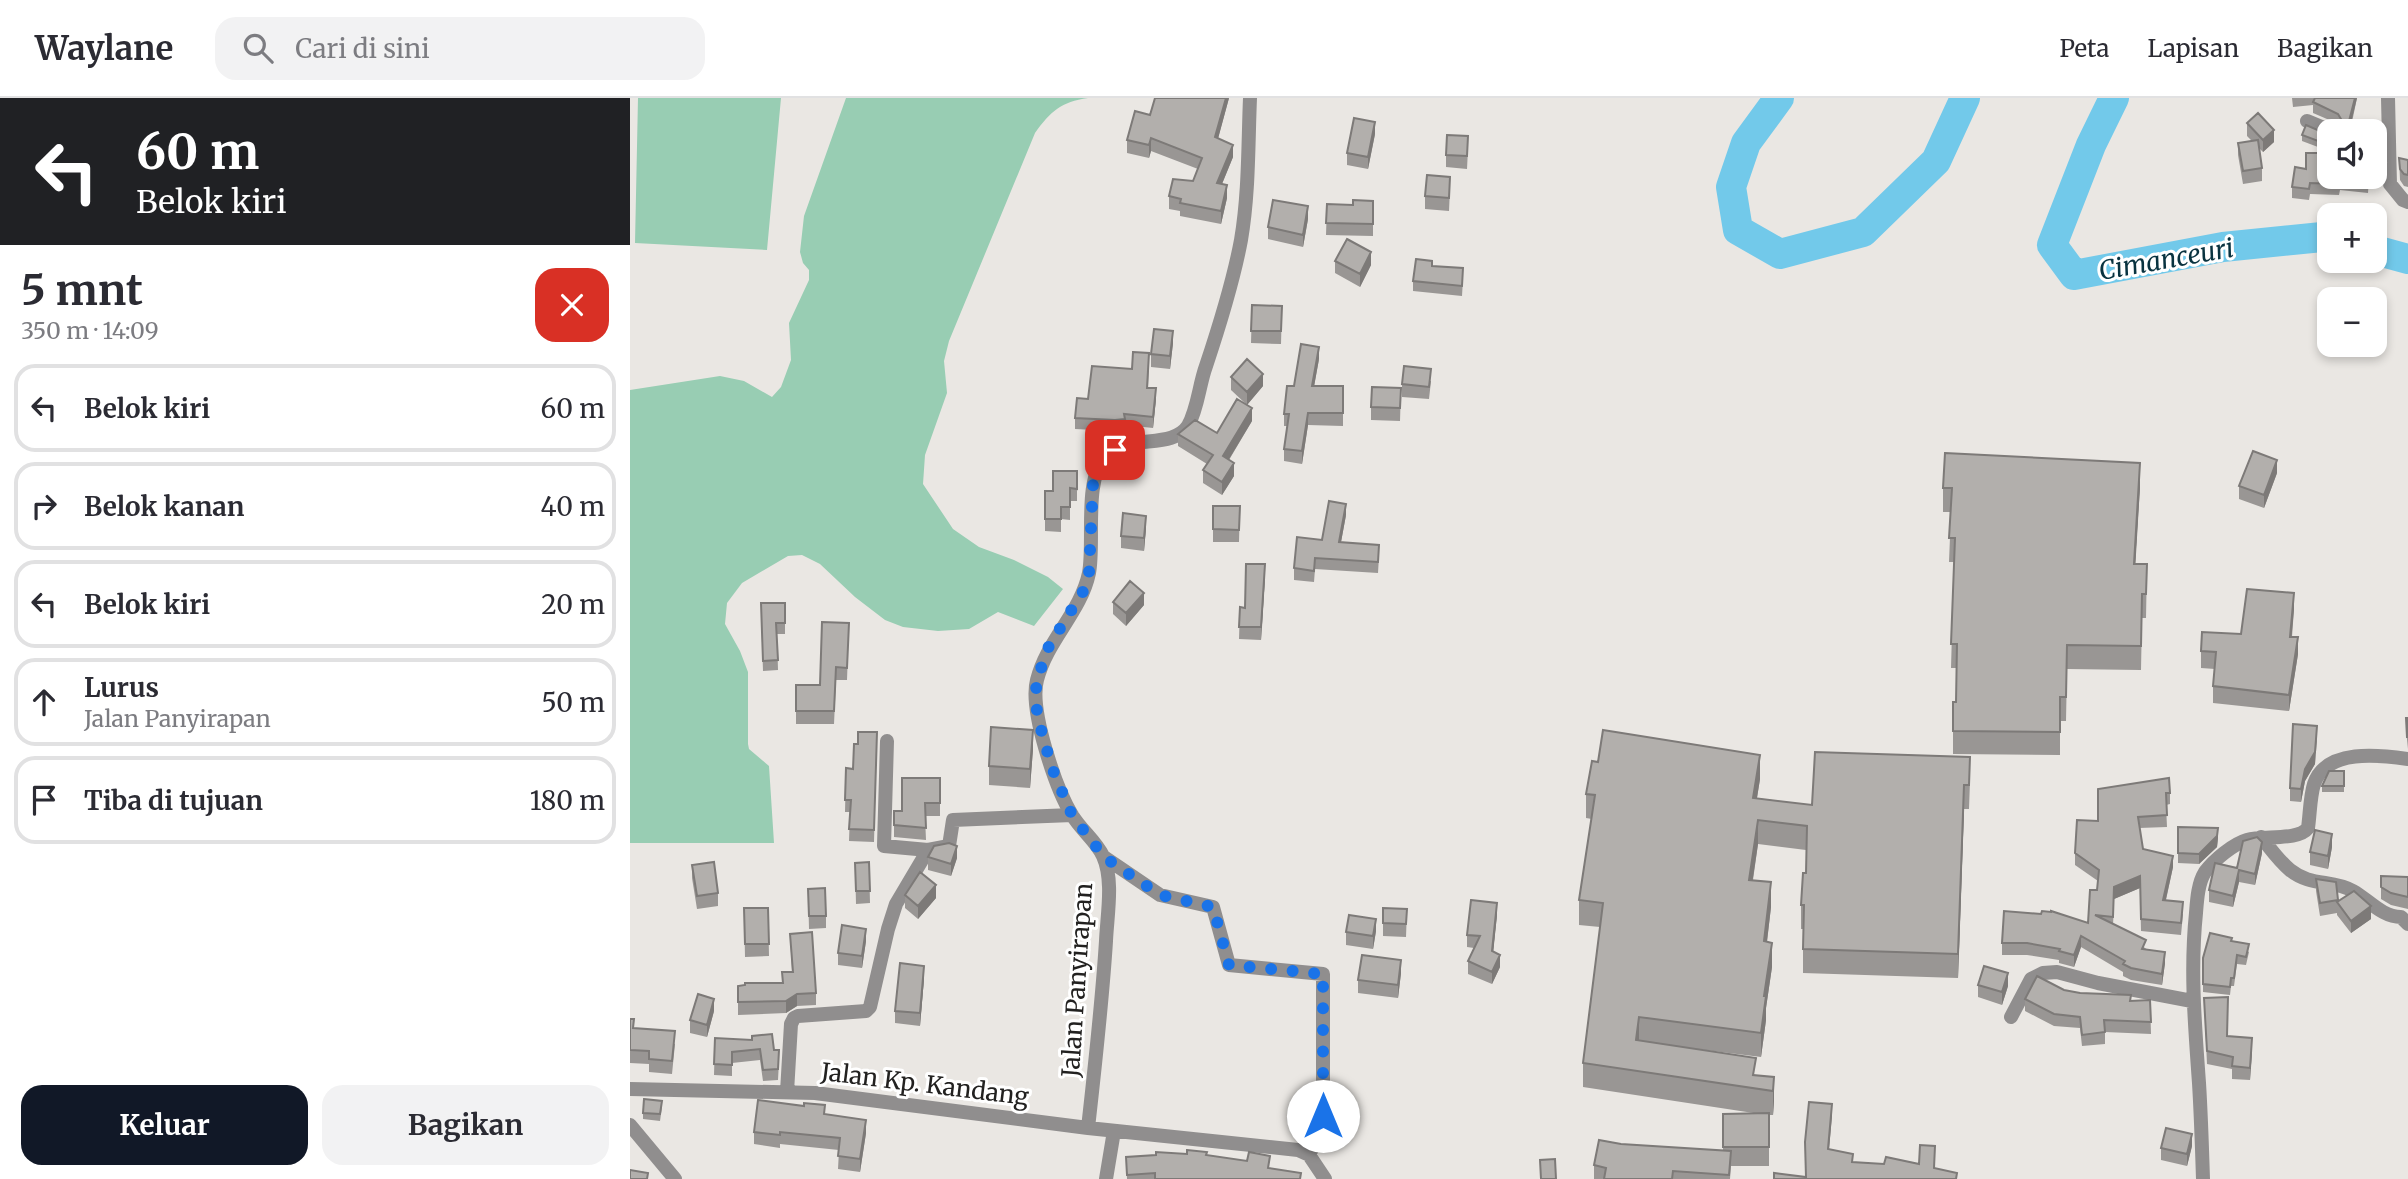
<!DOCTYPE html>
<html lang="id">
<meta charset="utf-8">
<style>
:root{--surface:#fff;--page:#f2f2f3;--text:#2b2b33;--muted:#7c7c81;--line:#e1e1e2;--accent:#111827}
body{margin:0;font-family:Merriweather,serif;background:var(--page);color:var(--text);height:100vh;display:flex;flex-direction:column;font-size:26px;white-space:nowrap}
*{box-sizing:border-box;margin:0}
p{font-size:23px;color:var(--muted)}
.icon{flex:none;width:38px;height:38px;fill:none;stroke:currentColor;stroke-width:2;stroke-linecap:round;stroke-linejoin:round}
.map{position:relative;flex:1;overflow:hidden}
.sheet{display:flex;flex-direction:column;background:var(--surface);width:630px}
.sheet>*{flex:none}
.hud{background:#202124;color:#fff;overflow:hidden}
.tools{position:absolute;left:1687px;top:21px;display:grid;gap:14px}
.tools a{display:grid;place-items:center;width:70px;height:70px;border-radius:14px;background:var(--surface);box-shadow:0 4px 10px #0003;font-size:35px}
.pin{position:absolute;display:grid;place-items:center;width:60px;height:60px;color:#fff;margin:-30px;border-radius:14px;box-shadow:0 4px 10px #0006}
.me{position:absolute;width:77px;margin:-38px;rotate:0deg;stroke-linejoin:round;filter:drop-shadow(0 0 5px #0008)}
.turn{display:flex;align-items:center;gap:24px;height:147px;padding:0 21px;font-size:32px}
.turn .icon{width:91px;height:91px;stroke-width:2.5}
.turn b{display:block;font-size:49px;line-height:60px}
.round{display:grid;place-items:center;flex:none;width:74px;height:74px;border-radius:21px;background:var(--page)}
.head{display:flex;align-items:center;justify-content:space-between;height:119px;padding:0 21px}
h1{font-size:42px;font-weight:700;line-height:52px}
.button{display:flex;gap:14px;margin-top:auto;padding:14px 21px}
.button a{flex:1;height:80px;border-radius:21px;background:var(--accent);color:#fff;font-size:28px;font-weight:700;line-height:80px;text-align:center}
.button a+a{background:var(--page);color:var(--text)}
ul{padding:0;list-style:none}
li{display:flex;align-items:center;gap:21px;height:88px;margin:0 14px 10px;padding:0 7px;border:4px solid var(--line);border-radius:21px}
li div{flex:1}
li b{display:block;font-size:26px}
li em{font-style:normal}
header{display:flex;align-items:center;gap:42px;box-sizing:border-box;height:98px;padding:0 35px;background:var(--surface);border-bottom:2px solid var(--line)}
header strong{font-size:33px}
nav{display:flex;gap:38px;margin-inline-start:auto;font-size:24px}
.search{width:490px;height:63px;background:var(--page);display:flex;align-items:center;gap:18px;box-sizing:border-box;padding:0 24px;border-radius:21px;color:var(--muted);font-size:26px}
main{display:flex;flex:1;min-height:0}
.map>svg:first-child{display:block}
.green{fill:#98cdb3}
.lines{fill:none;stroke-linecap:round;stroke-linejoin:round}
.river{stroke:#72c9ea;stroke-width:30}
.street{stroke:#908e8e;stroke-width:14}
.wall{fill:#999694}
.shaded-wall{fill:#7d7a78}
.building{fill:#b2afac;stroke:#7d7a78;stroke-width:2}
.route{stroke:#1a73e8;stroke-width:12;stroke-dasharray:0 21.6}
.labels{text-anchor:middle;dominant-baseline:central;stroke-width:6;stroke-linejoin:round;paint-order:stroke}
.street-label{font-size:24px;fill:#222120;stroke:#fff}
.water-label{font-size:26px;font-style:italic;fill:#093340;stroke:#fff}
</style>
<header>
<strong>Waylane</strong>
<div class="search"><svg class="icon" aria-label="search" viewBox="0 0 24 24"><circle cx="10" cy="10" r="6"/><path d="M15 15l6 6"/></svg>Cari di sini</div>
<nav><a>Peta</a><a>Lapisan</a><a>Bagikan</a></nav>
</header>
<main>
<section class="sheet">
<div class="hud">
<div class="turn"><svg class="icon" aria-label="left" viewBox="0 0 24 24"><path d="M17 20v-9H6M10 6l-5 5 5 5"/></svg><div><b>60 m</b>Belok kiri</div></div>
</div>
<div class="head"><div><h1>5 mnt</h1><p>350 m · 14:09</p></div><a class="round" style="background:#d93025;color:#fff"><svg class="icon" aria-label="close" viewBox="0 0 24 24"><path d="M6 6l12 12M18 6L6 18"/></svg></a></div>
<ul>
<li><svg class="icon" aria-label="left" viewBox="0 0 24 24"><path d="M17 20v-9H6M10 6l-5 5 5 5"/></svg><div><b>Belok kiri</b></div><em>60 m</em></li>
<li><svg class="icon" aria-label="right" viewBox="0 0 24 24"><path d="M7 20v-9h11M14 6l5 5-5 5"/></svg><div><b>Belok kanan</b></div><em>40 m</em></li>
<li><svg class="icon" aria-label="left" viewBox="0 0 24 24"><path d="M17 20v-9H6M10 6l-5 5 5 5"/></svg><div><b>Belok kiri</b></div><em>20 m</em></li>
<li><svg class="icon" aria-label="ahead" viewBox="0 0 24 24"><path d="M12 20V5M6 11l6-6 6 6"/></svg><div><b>Lurus</b><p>Jalan Panyirapan</p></div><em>50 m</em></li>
<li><svg class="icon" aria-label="arrive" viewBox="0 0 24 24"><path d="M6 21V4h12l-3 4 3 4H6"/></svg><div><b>Tiba di tujuan</b></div><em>180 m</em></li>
</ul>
<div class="button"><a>Keluar</a><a>Bagikan</a></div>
</section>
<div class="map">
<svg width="1778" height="1081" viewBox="0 0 1778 1081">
<rect width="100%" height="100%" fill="#eae7e3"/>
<!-- green -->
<path class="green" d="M8 0H151L137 152 5 145Z
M216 0H458C431 4 421 13 405 35L319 243 314 263 317 295 295 357 293 386 323 431 349 449 384 462 418 479 433 491 404 528 368 514 339 531 308 533 273 529 255 522 225 499 190 466 172 457 158 458 112 485 97 505 95 526 110 553 118 574V646L119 651 139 668 144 745H0V292L90 278 114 283 142 299 151 289 161 262 159 225 179 182V172L173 165 170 154 174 118Z"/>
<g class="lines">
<!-- river -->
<path class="river" d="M1149 0 1116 45 1101 89 1108 132 1150 156 1233 134 1306 63 1335 0
M1484 0 1461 47 1422 147 1444 177 1593 149 1692 139 1699 141
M1745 152 1778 161"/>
<!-- street -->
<path class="street" d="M1758 0 1760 86 1773 102 1778 104
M1677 23 1701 33
M1699 43 1697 53 1699 55
M1745 57 1759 58
M257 643 254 748 298 752
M1631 739C1640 750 1649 763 1660 772 1681 789 1702 781 1723 793 1739 802 1752 819 1771 819L1778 826
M474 759 530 797 583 809 599 867 693 876V1018L691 1031 679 1057
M1381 919 1401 881 1413 875 1427 874 1468 885 1562 903
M0 991 185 995 458 1030 668 1052 679 1057 695 1081
M157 994 161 926 164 920 168 918 236 913 240 909 258 831 266 806 298 752 319 748 323 722 442 717
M0 1027 45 1081
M458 1030C465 968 472 906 476 843 477 818 484 782 473 758 466 743 451 732 442 717 426 691 399 612 407 582 417 542 451 514 459 475 465 444 453 381 476 358 498 335 542 352 558 328 568 310 569 287 576 268 590 226 603 185 611 142 619 95 618 47 620 0
M476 1081 484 1033
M1573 1081C1572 1049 1571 1017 1569 985 1565 928 1560 873 1566 815 1567 802 1568 785 1575 774 1584 762 1603 746 1617 742 1634 737 1668 743 1678 730 1680 716 1680 699 1684 686 1696 650 1750 657 1778 661"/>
</g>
<!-- wall -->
<path class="wall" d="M599 0 588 40 603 59 592 86 597 100 591 126 550 118V113L539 111V98L563 83 568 71 521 53 519 60 497 55V42Z
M1662 0H1727L1722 24 1725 33 1683 15V7L1663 9Z
M1617 25 1644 44 1633 54 1629 50 1632 70V83L1613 86 1608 57V45L1622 43 1617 38Z
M745 36 738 71 717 67V55Z
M1672 37 1690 39 1688 49 1672 43Z
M838 51 837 71 816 69V57Z
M1769 60 1778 62V89L1774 88 1770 82Z
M1676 71 1739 79 1738 95 1710 92 1709 97 1680 96 1679 102 1662 100V89Z
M820 91 819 113 795 111V98Z
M743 103V138L696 137 697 106 723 107Z
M678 121 673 149 638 141V129Z
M705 163 741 167 730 189 705 175Z
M833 181 832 198 783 193V183Z
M622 207 652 208 651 246 621 245Z
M543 245 540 271 521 269V256Z
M689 261 684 288H713V328L678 327 672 366 654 363V351L657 328H654V316L664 288Z
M519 266 518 290 526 301 523 330 495 327V332L485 333 445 331V320L458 301 502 271Z
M601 279 633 288 617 307 601 292Z
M801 283 799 301 772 299V286Z
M771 290 770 323 741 322V309Z
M622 323 599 362 604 378 592 397 573 385V372L577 366 548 348V336L587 335Z
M447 373V403H440V422L431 421V434L415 433V393H423Z
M1647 375 1634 410 1609 401V388Z
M1510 389 1505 466H1517L1516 520H1512L1511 572 1437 571 1436 623H1430V657L1323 656V604H1326V570H1321L1324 464H1319L1321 414H1313V390Z
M583 408H610L609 444H583Z
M716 417 711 444 749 458 748 475 685 471 684 484 664 482V470Z
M516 430 514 453 491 450V438Z
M635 479 631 542 609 541 610 509 615 510Z
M483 504 514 507 496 528 483 516Z
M155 505V536H147L148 572 133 573 131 516Z
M1664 511 1662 539 1668 556 1659 613 1583 605V588L1585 571 1571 570V553Z
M219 525 217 582H206L204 626H166V587H190Z
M1776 620H1778V651L1776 632Z
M247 634 244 744 219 743 220 714H215L216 670 223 671 228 646Z
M1687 641 1685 666 1675 683 1671 704 1660 703V690Z
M403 651 400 690 359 687V668Z
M968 664 1130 681 1127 700 1182 707 1340 683 1339 711H1334L1328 880 1173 875V831H1171V807L1176 775V752L1128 746 1123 782 1141 809 1137 844 1142 869 1136 910V922L1131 959 1059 950 1126 977 1144 979V1003L1143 1017H1139V1068H1101L1100 1081H964V1067L991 1046 1093 1053V1016H1130L953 989V965L970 829 949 827V802L962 721 956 720V696Z
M1714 673V694H1692V688Z
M310 680V718H295L296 742 264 739V713H272Z
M1468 691 1540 695V706L1536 707 1537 729 1509 730 1513 751 1543 769 1536 802 1553 816 1551 837 1511 833 1510 790 1484 801 1483 826 1535 865 1532 887 1501 882 1493 878V874L1451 849 1444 869 1429 865V862L1397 857H1372V845L1458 825 1467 792 1468 783 1445 767V755L1468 723Z
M1548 729 1588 740 1587 749 1569 766 1548 765Z
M1702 749 1698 771 1680 767V754Z
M1632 755 1625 787 1609 784 1603 809 1579 804V792L1607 770Z
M298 759 327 760 321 778 298 772Z
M239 764 240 805 226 806 225 765Z
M62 767 88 795V808L67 811 62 780Z
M1751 778 1778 779V811L1761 807 1751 801Z
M1686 781 1706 784 1708 804 1741 821 1721 835 1707 817V815L1690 818 1686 793Z
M178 791 196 818V830L179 831Z
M275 797 306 800 288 821 275 810Z
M114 810H138L139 858 115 859Z
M777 811 776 839 753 838V825Z
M867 817 863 854 870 869 862 886 838 876V863L844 850 837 849V837Z
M746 833 743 851 716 847V834Z
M160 836 186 895V907L167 908 156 915 108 917V888L152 885V874H162Z
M236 843 232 870 208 867V855Z
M1602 843 1619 854 1616 867 1607 866 1604 888H1601L1600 897 1573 894V860Z
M771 875 768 900 728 895V882Z
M294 881 290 928 265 925V913Z
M1348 887 1378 888 1372 907 1348 899Z
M1434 892 1501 903 1520 902 1521 936 1475 934V946L1452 948 1450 930 1424 928 1395 913V901Z
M1574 900 1598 938 1622 952 1620 982 1602 981V971L1577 966Z
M84 913 77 939 60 935V922Z
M0 921 4 930 45 946 42 976 19 974V966L0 965Z
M85 940 144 952 149 963 148 982 133 983 130 962 102 965V978L84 977Z
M32 1009 30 1023 13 1021V1015Z
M195 1016 236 1035 230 1074 208 1071 209 1052 150 1046V1050L124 1046V1034Z
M1562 1048 1557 1068 1531 1062V1050Z
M577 1057 640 1071 671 1081H497L496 1059Z"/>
<!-- shaded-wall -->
<path class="shaded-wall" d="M596 0H599L585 52V39Z
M1725 0H1727L1719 33V23Z
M745 24V36L738 71V59Z
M1644 32V44L1633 54V42Z
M521 40V53L519 60V47Z
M603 47V59L587 98V85Z
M597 87V100L591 126V113Z
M678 108V121L673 149V137Z
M741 154V167L730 189V176Z
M543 233V245L540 271V258Z
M689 249V261L682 300V288Z
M633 276V288L617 307V294Z
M526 290V301L523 330V319Z
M622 310V323L593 371V358Z
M678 315V327L672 366V353Z
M1647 362V375L1634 410V397Z
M604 365V378L592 397V384Z
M1510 365V389L1504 490V466Z
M716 406V417L709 455V444Z
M516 418V430L514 453V440Z
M635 466V479L631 542V529Z
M514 495V507L496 528V515Z
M1664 495V511L1660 555V539Z
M1668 539V556L1659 613V597Z
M1687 628 1685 666 1675 683 1671 704V691L1675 671Z
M403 632V651L400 690V671Z
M1130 657V681L1123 724V700Z
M1334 687V711L1328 880V856Z
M1128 722V746L1119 806V782Z
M1588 730V740L1587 749 1569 766V756Z
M1702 736V749L1698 771V758Z
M1632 744V755L1625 787V776Z
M327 748V760L321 778V766Z
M1543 758V769L1533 814V802Z
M1609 772V784L1603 809V798Z
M1510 778V790L1484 801 1483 830 1484 789Z
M1141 784V809L1134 868V843Z
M306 787V800L288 821V808Z
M867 805V817L862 866V853Z
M1741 808V821L1721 835V823Z
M746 821V833L743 851V838Z
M236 831V843L232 870V858Z
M1451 838V849L1444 869V857Z
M1142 845V869L1136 910V922L1131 959V935L1134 898Z
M1535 854V865L1532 887V876Z
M870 857V869L862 886V874Z
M771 862V875L768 900V887Z
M294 868V881L290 928V915Z
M1378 875V888L1372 907V894Z
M167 896V908L156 915V903Z
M84 901V913L77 939V927Z
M1009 919V944L1006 942Z
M1622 940V952L1620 982V970Z
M1144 979V1003L1143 1017V993Z
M1202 1006V1018L1198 1063V1051Z
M236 1022V1035L230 1074V1061Z
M1562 1036V1048L1557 1068V1056Z"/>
<!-- building -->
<path class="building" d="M525 0H596L585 39 603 47 587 85 597 87 591 113 550 105 551 101 539 98 543 81 563 83 572 60 521 40 519 47 497 42 505 13 520 17Z
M1685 0H1725L1719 23 1725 25 1724 33H1708V28L1711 21 1708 16 1683 4Z
M1628 15 1644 32 1633 42 1617 25Z
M724 20 745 24 738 59 717 55Z
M1676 27 1690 33 1688 43 1672 37Z
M817 37 838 38 837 58 816 57Z
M1628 42 1632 70 1613 73 1608 45Z
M1676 55H1699V79H1738V84L1710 81 1709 86 1680 85 1679 91 1662 89 1665 69 1676 71Z
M1769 60 1778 62V77L1774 76 1770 71Z
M797 77 820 79 819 100 795 98Z
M643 102 678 108 673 137 638 129Z
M723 102 743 103V126L696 125 697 106 723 107Z
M717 141 741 154 730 176 705 163Z
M786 161 802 163V168L833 170 832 188 783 183Z
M622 207 652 208 651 233H621Z
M524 231 543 233 540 258 521 256Z
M671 246 689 249 682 288H713V315H678L672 353 654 351 659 316H654L657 288H664Z
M503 254 519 255 517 290H526L523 319 494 316 495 321 485 322 445 320 447 300 458 301 462 268 502 271Z
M617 261 633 276 617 294 601 279Z
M774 268 801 271 799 289 772 286Z
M742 289 771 290 770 310 741 309Z
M607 301 622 310 593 358 604 365 592 384 573 372 583 357 548 336 565 322 587 335Z
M1623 353 1647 362 1634 397 1609 388Z
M1315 355 1510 365 1504 466H1517L1516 496H1512L1511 548 1437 547 1436 599H1430V634L1323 633V604H1326L1327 546H1321L1325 440H1319L1322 390H1313Z
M423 373H447V391L440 390V409H431V421H415V393H423Z
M699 403 716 406 709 444 749 447 748 464 685 460 684 473 664 470 667 439 692 442Z
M583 408H610L609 432 583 431Z
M493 415 516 418 514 440 491 438Z
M616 466H635L631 529H609L610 509 615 510Z
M500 483 514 495 496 515 483 504Z
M1617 491 1664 495 1660 539H1668L1659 597 1583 588 1586 554 1571 553 1572 534 1611 536Z
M131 505H155V525H146L148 562 133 563Z
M192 524 219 525 217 570 206 569 204 613H166V587H190Z
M1776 620H1778V639H1777Z
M1663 626 1687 628 1685 654 1675 671 1671 691 1660 690Z
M361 629 403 632 400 671 359 668Z
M973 632 1130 657 1123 700 1182 707 1185 654 1340 659 1339 687H1334L1328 856 1173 851 1174 807H1171L1173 775H1176L1177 728 1128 722 1119 782 1141 784 1134 843 1142 845 1134 898H1136L1131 935 1009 919 1006 942 1126 960 1123 977 1144 979 1143 993 953 965 973 805 949 802 965 697 956 696 962 663 968 664Z
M228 634H247L244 732 219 731 221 702H215L216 670 223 671 224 646H228Z
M1699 673H1714V688H1692Z
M272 680H310V705H295L296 730 264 727V713H272Z
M1539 680 1540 695H1536L1537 717 1508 719 1513 751 1543 758 1533 802 1553 804 1551 825 1511 821 1510 778 1484 789 1483 819 1465 817 1516 842 1512 851 1535 854 1532 876 1501 870 1493 866 1495 863 1451 838 1444 857 1429 853 1430 851 1397 845H1372L1374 813 1411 816 1412 813 1421 814V813L1458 825 1460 792H1467L1469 772 1445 755 1447 722 1468 723V691Z
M1548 729 1588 730 1587 738 1569 756 1548 755Z
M1685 732 1702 736 1698 758 1680 754Z
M1627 739 1632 744 1625 776 1609 772 1603 798 1579 792 1585 765 1607 770 1613 743Z
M319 745 327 748 321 766 298 759 304 748Z
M84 764 88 795 67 798 62 767Z
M239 764 240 793H226L225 765Z
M290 774 306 787 288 808 275 797Z
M1751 778 1778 779V799L1761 795 1751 789Z
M1686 781 1706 784 1708 802 1690 805Z
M195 790 196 818H179L178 791Z
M1724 793 1741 808 1721 823 1707 804Z
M841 802 867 805 862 853 870 857 862 874 838 863 850 838 837 837Z
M114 810H138L139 846H115Z
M753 810 777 811 776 826 753 825Z
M719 817 746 821 743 838 716 834Z
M212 827 236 831 232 858 208 855Z
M182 834 186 895 167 896 156 903 108 904V888L115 887V885H153L152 874H163L160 836Z
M1580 835 1602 840 1601 843 1619 846 1616 859 1607 857 1604 880H1601L1600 889 1573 886V860Z
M732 857 771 862 768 887 728 882Z
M270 865 294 868 290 915 265 913Z
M1354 868 1378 875 1372 894 1348 887Z
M1407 878 1434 892 1450 895 1501 897 1500 903 1520 902 1521 924 1474 922 1475 934 1452 937 1450 919 1424 916 1395 901Z
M68 896 84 901 77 927 60 922Z
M1598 899 1597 938 1622 940 1620 970 1602 968 1603 959 1577 953 1574 900Z
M0 921H4L3 930 45 933 42 963 19 961V953L0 952Z
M142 936 144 952H149L148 971 133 972 130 951 102 954V967L84 966 85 940 122 942V938Z
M14 1001 32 1003 30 1016 13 1015Z
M128 1002 174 1008V1005L195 1007 194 1016 236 1022 230 1061 208 1058 210 1040 150 1034V1037L124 1034Z
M1179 1004 1202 1006 1198 1051 1223 1056 1222 1064 1254 1066 1256 1059 1289 1066 1290 1047 1305 1048 1304 1070 1327 1075 1326 1081H1144V1075L1176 1079 1175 1044Z
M1139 1015V1049H1093V1016Z
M1536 1030 1562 1036 1557 1056 1531 1050Z
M969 1042 991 1046 1101 1053 1099 1077 1043 1073 1042 1081H974L976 1070 964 1067Z
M557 1052 577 1054 576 1057 617 1063 619 1054 640 1058 638 1070 671 1075 670 1081H525V1075L497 1077 496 1059 526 1057V1054L557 1056Z
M925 1061 926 1081H911L910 1062Z
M0 1072 18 1075 17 1081H0Z"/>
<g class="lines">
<!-- route -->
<path class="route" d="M485 352 476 358 469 368 463 386 459 475 454 492 419 548 406 584 407 617 422 670 442 717 474 759 530 797 583 809 599 867 693 876V1018"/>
</g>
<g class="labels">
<!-- street labels -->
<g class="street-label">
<text transform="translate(447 882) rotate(-86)">Jalan Panyirapan</text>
<text transform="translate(295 986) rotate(7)">Jalan Kp. Kandang</text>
</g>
<!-- water labels -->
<g class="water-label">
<text transform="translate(1536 161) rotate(-10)">Cimanceuri</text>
</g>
</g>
</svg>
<div class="tools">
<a><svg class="icon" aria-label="sound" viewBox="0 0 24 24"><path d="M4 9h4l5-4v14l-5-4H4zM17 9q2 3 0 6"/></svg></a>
<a>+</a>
<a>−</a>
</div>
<div class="pin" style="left:485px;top:352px;background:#d93025"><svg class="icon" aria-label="arrive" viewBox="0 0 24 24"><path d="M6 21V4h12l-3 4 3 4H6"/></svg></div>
<svg class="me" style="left:693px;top:1018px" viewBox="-20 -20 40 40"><circle r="19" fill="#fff"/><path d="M0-13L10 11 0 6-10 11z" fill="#1a73e8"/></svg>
</div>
</main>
